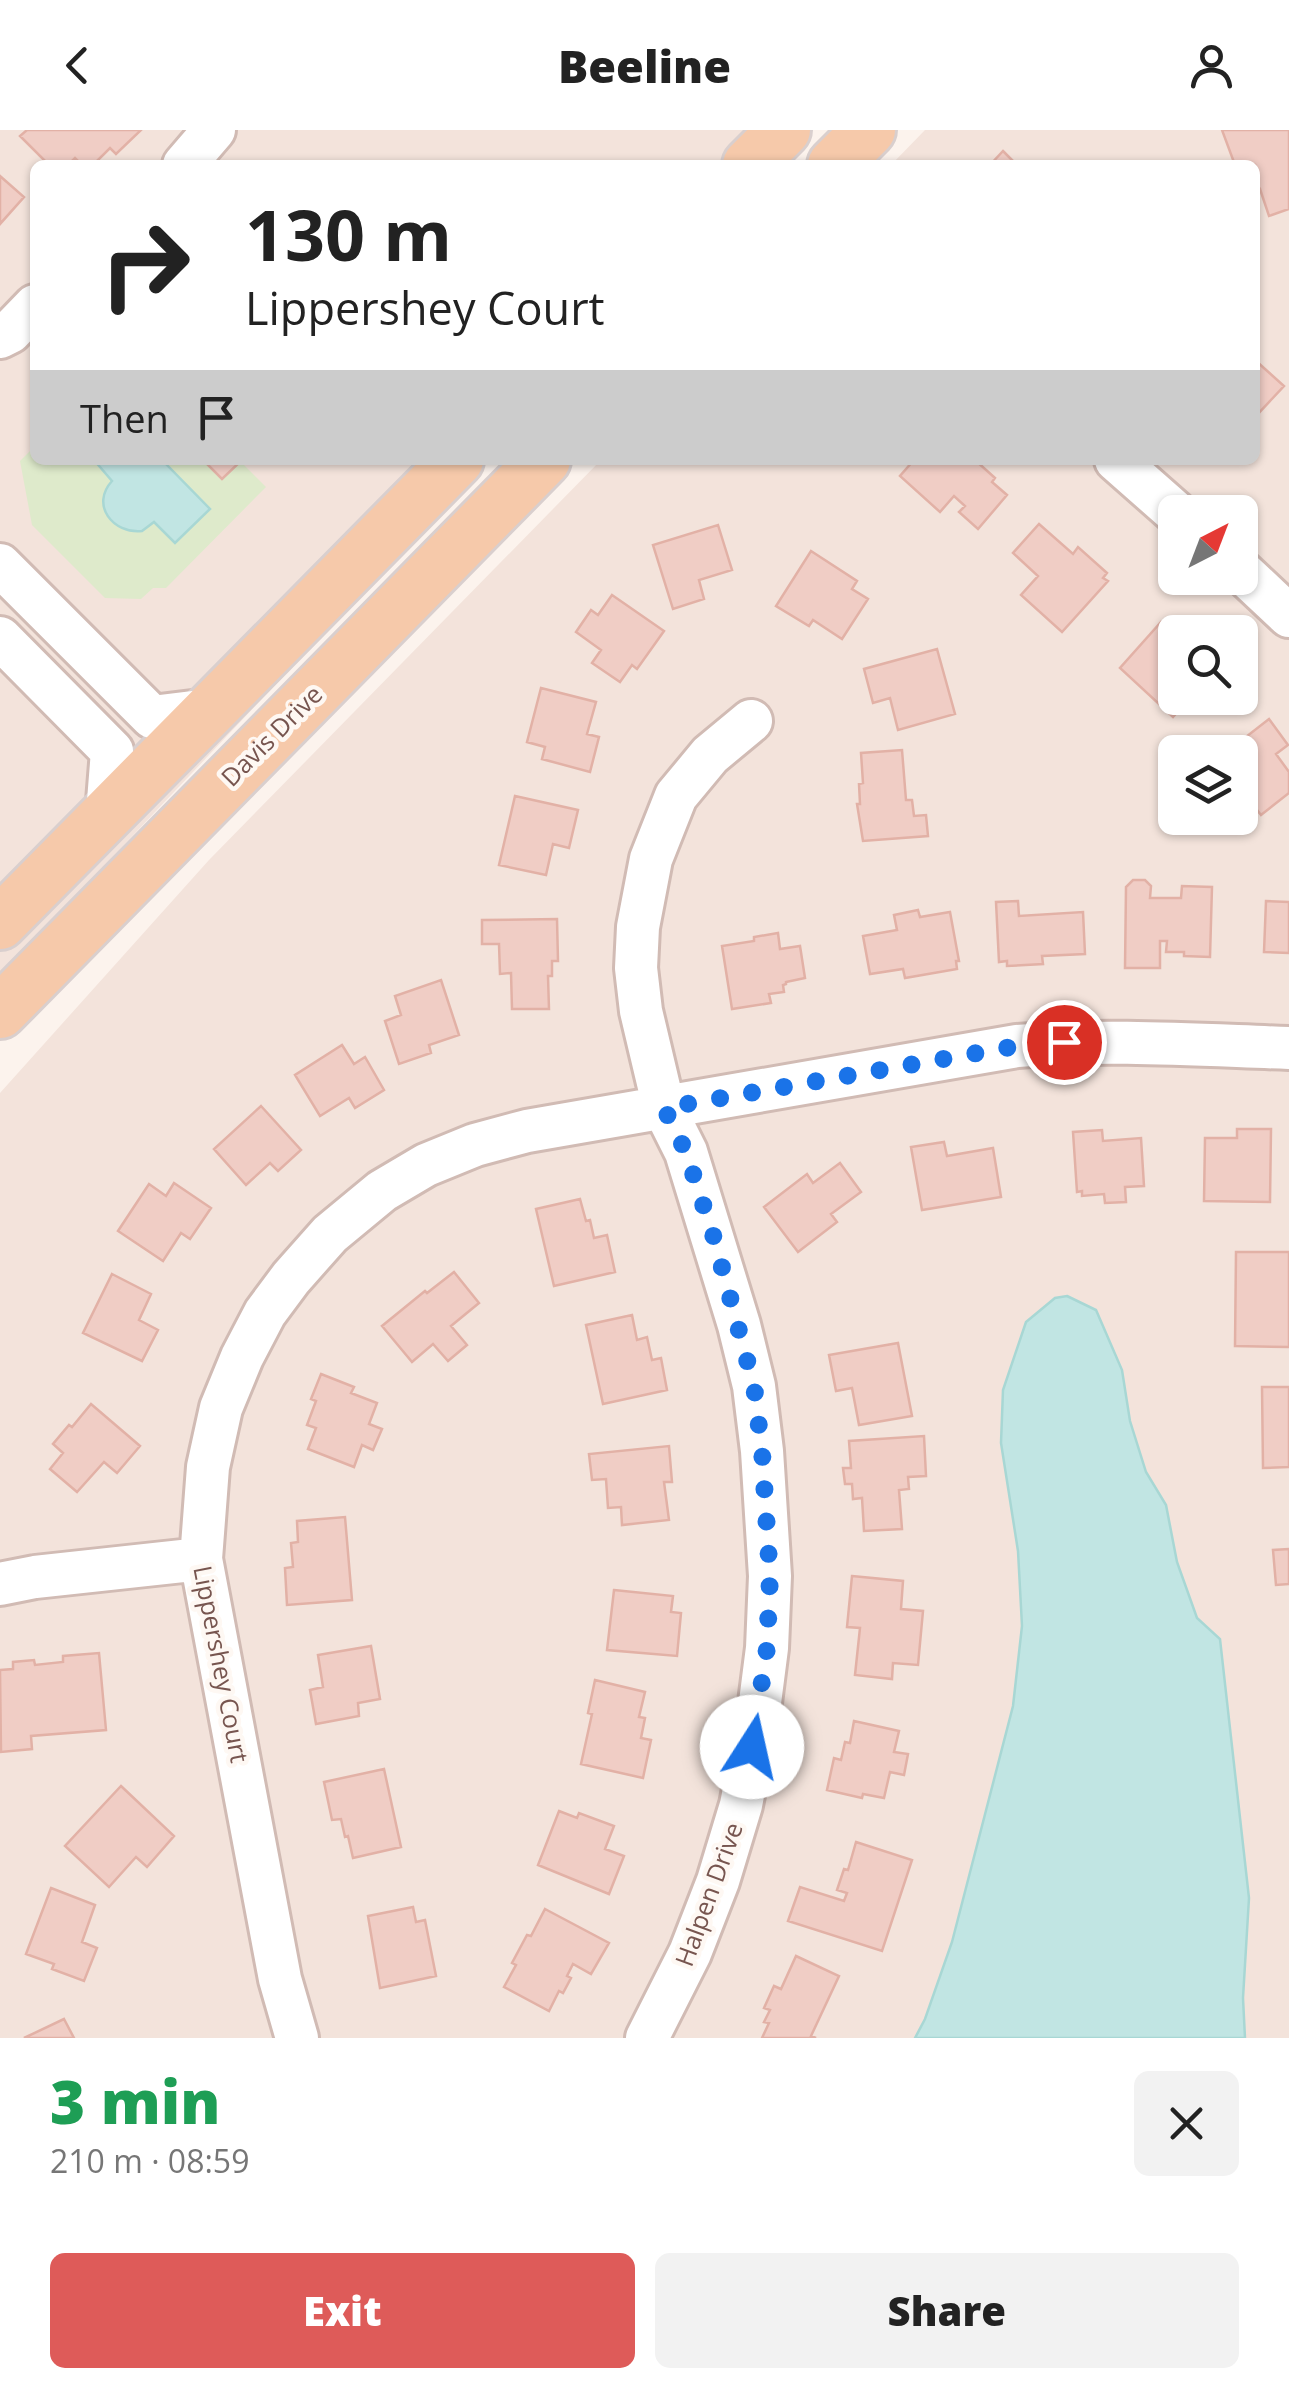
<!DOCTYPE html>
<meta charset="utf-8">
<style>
:root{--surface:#fff;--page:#f2f2f2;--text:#222;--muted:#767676;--accent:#de5b59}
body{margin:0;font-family:"Open Sans",sans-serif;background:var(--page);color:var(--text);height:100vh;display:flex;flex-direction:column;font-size:38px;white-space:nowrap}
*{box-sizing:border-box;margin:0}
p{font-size:32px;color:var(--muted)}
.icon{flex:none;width:55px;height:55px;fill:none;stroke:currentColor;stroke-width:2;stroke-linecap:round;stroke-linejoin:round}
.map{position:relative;height:1908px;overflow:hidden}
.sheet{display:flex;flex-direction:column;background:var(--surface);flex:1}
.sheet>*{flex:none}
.top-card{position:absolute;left:30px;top:30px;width:1230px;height:305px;border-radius:15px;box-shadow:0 2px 8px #0004;background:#fff;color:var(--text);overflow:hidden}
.needle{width:65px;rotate:42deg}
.buttons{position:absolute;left:1158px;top:365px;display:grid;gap:20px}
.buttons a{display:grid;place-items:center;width:100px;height:100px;border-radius:15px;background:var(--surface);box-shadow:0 2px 8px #0004;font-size:50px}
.pin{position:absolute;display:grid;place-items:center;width:85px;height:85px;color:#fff;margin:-42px;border:5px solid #fff;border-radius:50%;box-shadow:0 2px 10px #0007}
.me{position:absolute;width:110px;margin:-55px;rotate:10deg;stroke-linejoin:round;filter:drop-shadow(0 0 8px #0008)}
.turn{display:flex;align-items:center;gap:35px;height:210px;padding:0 50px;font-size:45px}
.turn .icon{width:130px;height:130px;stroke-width:2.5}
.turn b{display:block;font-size:70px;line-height:85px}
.then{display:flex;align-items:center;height:95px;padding:0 50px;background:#0003;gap:20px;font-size:38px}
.round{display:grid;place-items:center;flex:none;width:105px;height:105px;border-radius:15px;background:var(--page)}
.head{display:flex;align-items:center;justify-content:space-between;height:170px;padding:0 50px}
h1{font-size:60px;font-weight:800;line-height:75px;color:#1e9e55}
.primary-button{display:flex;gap:20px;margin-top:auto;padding:20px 50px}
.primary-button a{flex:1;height:115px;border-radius:15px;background:var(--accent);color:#fff;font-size:40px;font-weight:800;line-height:115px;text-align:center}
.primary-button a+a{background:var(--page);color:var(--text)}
header{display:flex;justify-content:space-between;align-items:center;height:130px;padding:0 50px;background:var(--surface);font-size:45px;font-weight:800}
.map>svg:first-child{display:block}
.residential{fill:#f3e3db;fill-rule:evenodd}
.green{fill:#deeacb}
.water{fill:#c1e5e3;stroke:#a8d7d4;stroke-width:2.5}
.building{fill:#f0cdc5;stroke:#e2b1a6;stroke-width:2.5}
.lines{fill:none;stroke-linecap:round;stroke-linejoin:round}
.minor-casing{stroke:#d1bbb4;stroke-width:48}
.major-casing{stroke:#d9cfce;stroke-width:58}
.minor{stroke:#fff;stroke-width:42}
.major{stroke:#f6c9aa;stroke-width:52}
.route{stroke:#1a73e8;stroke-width:18;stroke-dasharray:0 32.4}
.labels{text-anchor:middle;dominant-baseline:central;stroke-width:9;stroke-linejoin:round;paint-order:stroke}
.street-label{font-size:25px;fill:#77554f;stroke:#fef8f3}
</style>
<header><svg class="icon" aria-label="back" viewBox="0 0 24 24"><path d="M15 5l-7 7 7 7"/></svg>Beeline<svg class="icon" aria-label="person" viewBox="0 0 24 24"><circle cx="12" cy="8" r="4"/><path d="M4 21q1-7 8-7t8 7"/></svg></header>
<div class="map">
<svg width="1289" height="1908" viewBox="0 0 1289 1908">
<rect width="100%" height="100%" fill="#fcf3ed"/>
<!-- residential -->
<path class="residential" d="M0 0H801L767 35H35V330H488L0 846Z
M925 0H1289V1908H0V963L209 730 601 330H1255V35H891ZM1175 382H1240V448H1175ZM1175 502H1240V568H1175ZM1175 622H1240V688H1175Z"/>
<!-- green -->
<path class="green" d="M35 316V330H242L241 332 266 357 166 458H153L141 469 105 468 32 395 20 331Z"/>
<!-- water -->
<path class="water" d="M94 330H162L210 379 175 413 154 392 142 401C113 404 90 375 112 351Z
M1067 1166 1096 1180 1122 1240 1130 1291 1146 1342 1166 1375 1177 1432 1197 1488 1220 1509 1249 1768 1243 1868 1245 1908H915L925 1889 952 1812 1013 1576 1022 1496 1018 1421 1001 1313 1003 1260 1026 1192 1055 1168Z"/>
<!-- building -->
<path class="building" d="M27 0H141L116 24 110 18 93 35H82L75 28 68 35H49L20 6Z
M1222 0H1289V79L1269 86 1260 59 1255 61V35H1235Z
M1003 21 1017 35H990Z
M0 46 24 67 0 94Z
M1255 230 1284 256 1255 287Z
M203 330H242L222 349Z
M914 330H975L995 348 992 352 1007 365 978 399 959 382 965 376 954 366 940 382 900 346Z
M1039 394 1073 424 1078 417 1107 443 1103 448 1108 451 1062 502 1021 465 1038 446 1013 423Z
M718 395 732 440 699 450 704 469 673 479 653 415Z
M811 421 857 451 852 459 868 469 842 509 813 490 809 496 776 476Z
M612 465 664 501 637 539 632 535 620 552 592 533 601 520 576 502 591 480 598 485Z
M1161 492 1175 504V568H1190L1173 587 1120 538Z
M937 519 955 584 898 600 890 568 873 573 864 539Z
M541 558 596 572 587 604 599 607 590 642 542 629 545 617 527 612Z
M1269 589 1288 615 1276 624 1289 642V663L1261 685 1250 671 1242 677 1240 675V622H1235L1245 615 1242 610Z
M902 620 906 670H912L914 686 926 685 928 706 863 711 857 674H860L859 654 863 653 861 623Z
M515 666 578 680 569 718 553 714 546 745 499 735Z
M1133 750H1145L1151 756 1150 768H1181L1182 756 1212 757 1210 827 1184 826V822H1166L1167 811H1160V838H1125L1126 757Z
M1018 771 1019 786 1083 782 1085 824 1042 826 1043 834 1007 836V831L999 832 996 772Z
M1266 771 1289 772V823L1264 822Z
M918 780 920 787 950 782 959 831H956L957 839 905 848 903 839 870 844 863 806 897 800 894 785Z
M557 789 558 831H552V846H548L549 879H512L511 843 500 844 499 814H482V790Z
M778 803 780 819 800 816 805 848 786 852V854L783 855 784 862 769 864 771 873 732 879 722 816 754 811V807Z
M441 850 459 905 429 915 431 923 399 934 385 891 401 885 395 866Z
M342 915 354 934 365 927 384 960 355 978 349 968 320 986 295 945Z
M261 976 301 1020 278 1041 270 1033 246 1055 214 1019Z
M1237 999H1271L1270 1072 1204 1071 1205 1008H1237Z
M1102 1000 1103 1011 1141 1008 1144 1056 1125 1057 1126 1072 1105 1073 1104 1064 1082 1066V1061L1077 1062 1073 1002Z
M944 1012 947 1026 993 1018 1001 1067 922 1080 911 1017Z
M840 1033 861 1062 831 1084 837 1092 798 1122 764 1077 807 1044 813 1053Z
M174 1053 211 1078 190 1109 181 1103 163 1131 118 1101 149 1054 166 1066Z
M580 1069 586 1091 590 1090 594 1108 607 1105 615 1142 554 1156 536 1079Z
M1236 1122H1289V1217L1235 1216Z
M454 1142 479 1173 451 1196 467 1215 448 1231 433 1214 412 1232 382 1196 425 1161 427 1163Z
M112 1144 151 1164 139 1190 158 1200 142 1231 83 1203Z
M632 1185 637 1210 647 1207 652 1230 661 1228 667 1260 603 1274 586 1195Z
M898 1213 912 1286 859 1295 852 1258 836 1261 829 1225Z
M321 1244 354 1257 351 1263 377 1273 369 1294 382 1299 373 1320 362 1315 354 1337 308 1319 316 1298 307 1295 316 1271 311 1269Z
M1262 1257H1289V1337L1263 1338Z
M91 1274 140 1316 117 1343 104 1332 77 1362 50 1339 63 1323 53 1314 69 1295 72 1297Z
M924 1306 926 1346 908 1347 909 1359 899 1360 902 1399 864 1401 862 1368 853 1369 852 1354H845L843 1338H851L849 1311Z
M669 1316 672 1352H664L669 1390 622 1395 621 1377 608 1378 606 1349 592 1350 589 1324Z
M345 1387 352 1470 287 1475 285 1438 293 1437 291 1413 298 1412 297 1391Z
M1289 1419V1454L1276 1455 1273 1420Z
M852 1446 903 1451 901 1479 923 1481 918 1535 893 1533 892 1549 855 1545 860 1498 847 1497Z
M614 1460 673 1466 671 1482 681 1483 677 1526 607 1520Z
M371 1516 380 1569 358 1573 359 1586 316 1594 310 1560 323 1557 318 1525Z
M99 1523 106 1600 31 1606 32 1619 1 1622 0 1540 13 1539V1532L34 1530 35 1535 63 1532V1526Z
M595 1550 645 1562 639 1587 645 1588 641 1608 651 1610 643 1648 581 1634 592 1584 588 1583Z
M854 1591 899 1601 894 1622 908 1624 904 1645 890 1642 884 1668 863 1664 862 1668 827 1660 834 1628 841 1630 845 1612 850 1613Z
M384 1639 401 1717 353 1728 348 1706 345 1707 341 1689 332 1690 324 1652Z
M121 1656 174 1706 147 1737 136 1727 109 1757 65 1716Z
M559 1681 577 1688 579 1683 614 1696 605 1719 624 1726 609 1764 538 1735Z
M856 1712 912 1730 882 1821 788 1791 800 1757 844 1771 847 1763 837 1760 844 1739 848 1740Z
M51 1758 95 1775 82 1812 97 1818 84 1851 52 1839 54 1834 26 1824Z
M413 1777 416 1792 425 1790 436 1846 380 1858 368 1786Z
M545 1779 609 1813 591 1844 573 1834 567 1846 571 1848 563 1863 559 1861 549 1881 504 1857 516 1835 512 1833 527 1805 531 1806Z
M796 1826 839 1846 811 1906 816 1908H762L769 1893 764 1892 770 1880 764 1878 774 1856 781 1859Z
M64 1889 74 1908H24Z"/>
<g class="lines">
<!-- minor casing -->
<g class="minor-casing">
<path id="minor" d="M184 35 214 0
M0 207 10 202 35 176
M1116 330 1175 382
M0 435 152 587 209 580
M1240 440 1289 486
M0 508 112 621 107 684
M0 1454 35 1447 201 1429
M297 1908 280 1849 201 1429 208 1337 221 1278 242 1227 265 1183 291 1148 330 1104 382 1061 426 1035 475 1015 527 1001 1017 916C1108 909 1198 915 1289 918
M647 1908 690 1823 718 1751 741 1675 758 1588 767 1518 770 1446 762 1321 754 1256 739 1195 686 1022 664 978 641 881 636 838 638 797 651 729 676 666 710 625 751 591"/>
</g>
<!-- major casing -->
<g class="major-casing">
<path id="major" d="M749 35 784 0
M834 35 869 0
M0 793 457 330
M0 882 544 330"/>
</g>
<!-- minor -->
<use href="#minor" class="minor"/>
<!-- major -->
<use href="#major" class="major"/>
</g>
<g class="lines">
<!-- route -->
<path class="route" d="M752 1617 767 1518 770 1446 762 1321 754 1256 714 1108 686 1022 664 978 1017 916 1064 912"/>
</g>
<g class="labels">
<!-- street labels -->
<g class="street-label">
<text transform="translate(271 605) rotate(-45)">Davis Drive</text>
<text transform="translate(222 1534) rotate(79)">Lippershey Court</text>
<text transform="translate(708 1764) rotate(-70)">Halpen Drive</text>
</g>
</g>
</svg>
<div class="buttons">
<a><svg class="needle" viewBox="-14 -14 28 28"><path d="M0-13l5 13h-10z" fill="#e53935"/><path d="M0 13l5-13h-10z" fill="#767676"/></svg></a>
<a><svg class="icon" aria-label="search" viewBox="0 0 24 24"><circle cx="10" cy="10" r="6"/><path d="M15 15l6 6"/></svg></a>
<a><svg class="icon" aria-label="layers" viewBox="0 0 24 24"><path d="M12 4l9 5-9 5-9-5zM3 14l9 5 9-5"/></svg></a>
</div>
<div class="pin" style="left:1064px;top:912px;background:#d93025"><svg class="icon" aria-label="arrive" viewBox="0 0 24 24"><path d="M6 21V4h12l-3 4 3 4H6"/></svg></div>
<svg class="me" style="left:752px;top:1617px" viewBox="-20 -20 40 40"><circle r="19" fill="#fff"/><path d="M0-13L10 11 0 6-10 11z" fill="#1a73e8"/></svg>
<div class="top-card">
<div class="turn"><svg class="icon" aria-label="right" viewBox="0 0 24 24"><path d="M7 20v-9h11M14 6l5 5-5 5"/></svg><div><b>130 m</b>Lippershey Court</div></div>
<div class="then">Then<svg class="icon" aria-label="arrive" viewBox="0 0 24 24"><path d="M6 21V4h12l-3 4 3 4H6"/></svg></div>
</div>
</div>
<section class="sheet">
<div class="head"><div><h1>3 min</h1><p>210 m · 08:59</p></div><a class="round"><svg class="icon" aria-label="close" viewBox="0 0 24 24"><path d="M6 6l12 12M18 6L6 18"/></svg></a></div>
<div class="primary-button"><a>Exit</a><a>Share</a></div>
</section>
